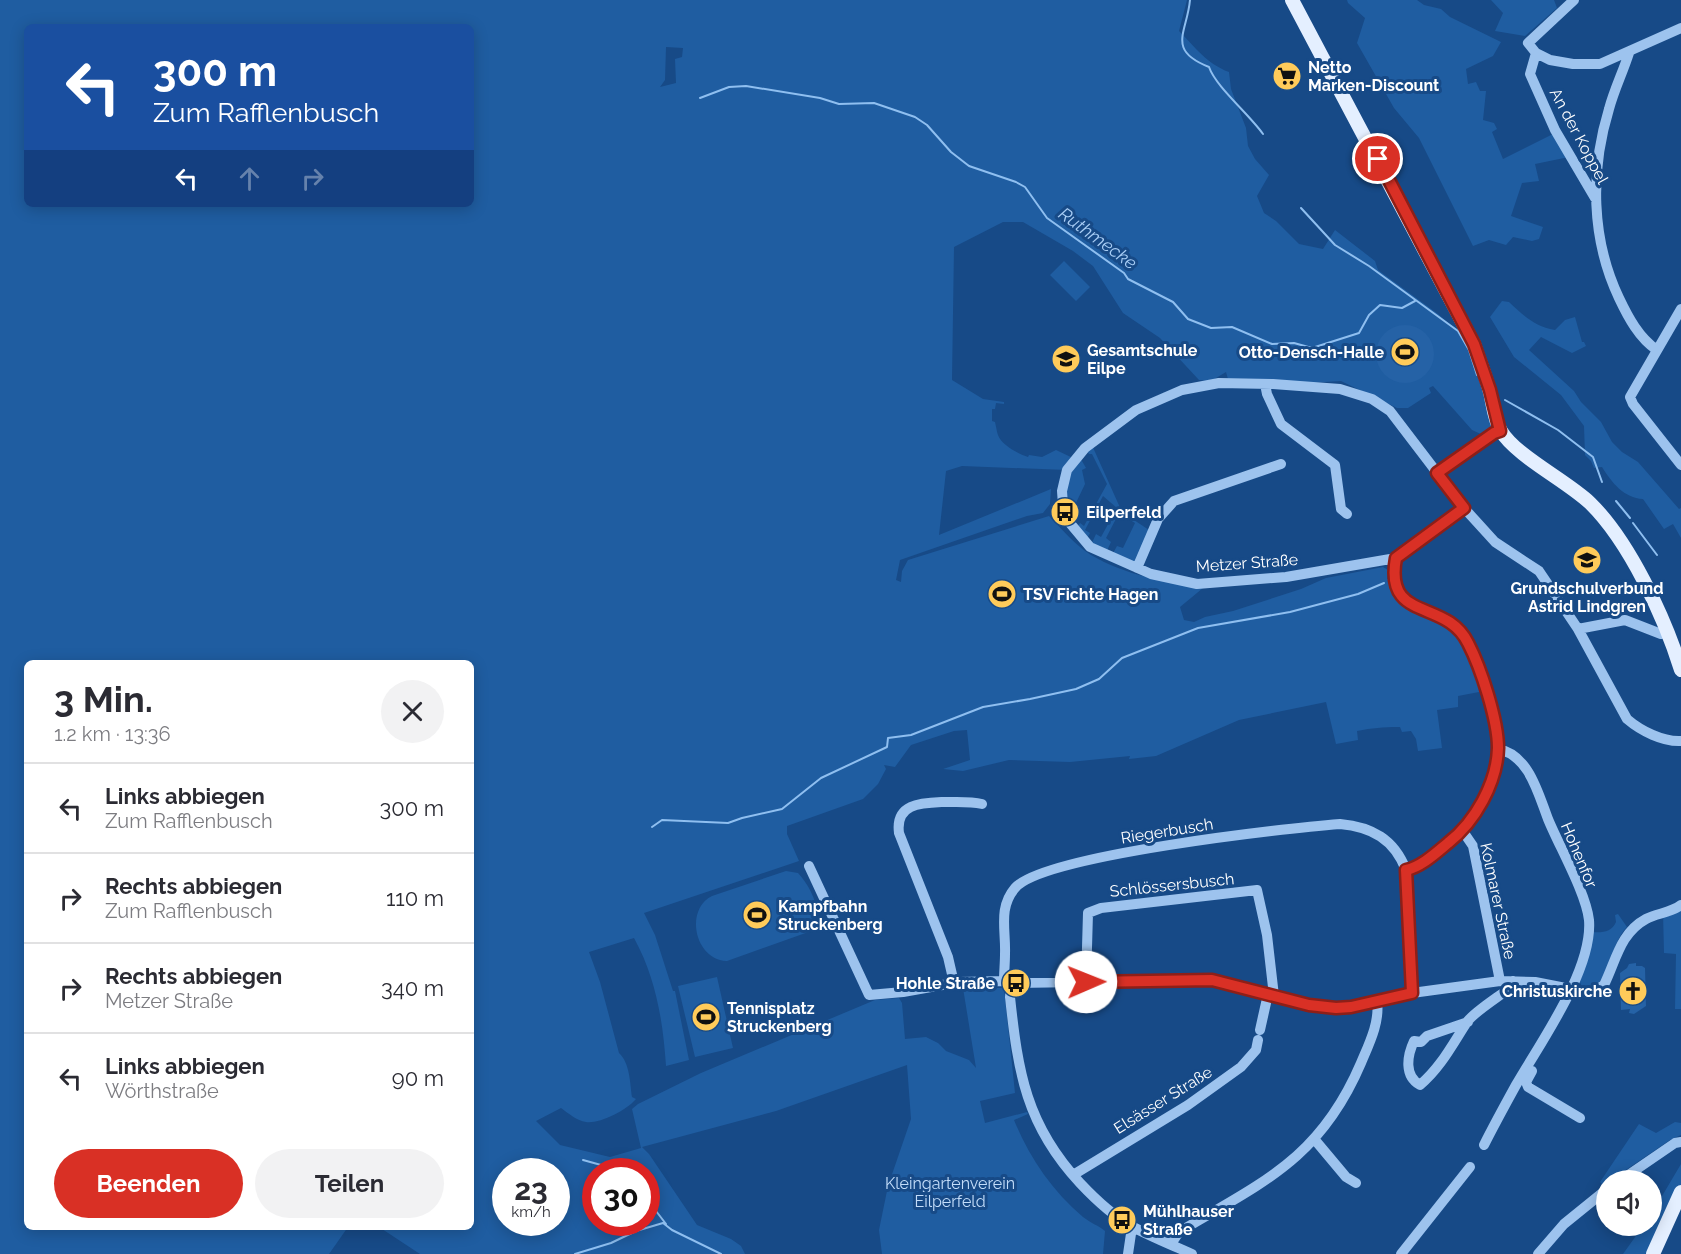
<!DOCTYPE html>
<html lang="de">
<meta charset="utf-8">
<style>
:root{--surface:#fff;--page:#f2f2f3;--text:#2b2b33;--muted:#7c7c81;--line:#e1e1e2;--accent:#d93025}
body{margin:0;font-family:Raleway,sans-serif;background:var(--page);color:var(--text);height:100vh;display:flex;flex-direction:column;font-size:22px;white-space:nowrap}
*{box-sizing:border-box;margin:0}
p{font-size:20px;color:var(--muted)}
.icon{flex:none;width:33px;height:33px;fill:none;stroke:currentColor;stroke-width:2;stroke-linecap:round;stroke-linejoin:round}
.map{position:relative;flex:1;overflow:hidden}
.drawer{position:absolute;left:24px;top:660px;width:450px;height:570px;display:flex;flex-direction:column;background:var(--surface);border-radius:9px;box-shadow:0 3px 15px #0003}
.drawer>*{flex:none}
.guide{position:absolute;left:24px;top:24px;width:450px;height:183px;border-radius:9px;box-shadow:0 3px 15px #0003;background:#1a4fa0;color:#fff;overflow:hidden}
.buttons{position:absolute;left:1596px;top:1170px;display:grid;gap:12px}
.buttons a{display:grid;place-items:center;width:66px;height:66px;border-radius:50%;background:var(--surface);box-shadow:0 3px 15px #0003;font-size:30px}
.speed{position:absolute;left:492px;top:1158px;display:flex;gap:12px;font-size:30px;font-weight:700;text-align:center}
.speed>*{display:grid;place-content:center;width:78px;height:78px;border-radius:50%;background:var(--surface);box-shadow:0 3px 15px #0003;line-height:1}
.speed small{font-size:15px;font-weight:400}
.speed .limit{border:9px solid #d22;background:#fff;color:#111}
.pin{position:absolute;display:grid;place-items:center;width:51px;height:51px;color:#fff;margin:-26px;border:3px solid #fff;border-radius:50%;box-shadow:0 2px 6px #0007}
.me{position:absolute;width:66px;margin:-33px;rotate:89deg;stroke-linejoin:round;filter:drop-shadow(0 0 4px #0008)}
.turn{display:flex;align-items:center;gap:21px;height:126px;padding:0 30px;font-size:27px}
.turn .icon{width:78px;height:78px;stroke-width:2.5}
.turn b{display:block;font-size:42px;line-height:51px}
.lanes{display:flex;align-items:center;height:57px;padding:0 30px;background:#0003;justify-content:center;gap:30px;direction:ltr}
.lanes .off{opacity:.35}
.round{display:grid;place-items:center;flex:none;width:63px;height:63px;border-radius:32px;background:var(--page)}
.summary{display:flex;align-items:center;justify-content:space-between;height:102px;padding:0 30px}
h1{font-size:36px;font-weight:700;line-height:45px}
.action{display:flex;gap:12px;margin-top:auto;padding:12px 30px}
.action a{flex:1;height:69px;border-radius:36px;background:var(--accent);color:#fff;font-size:24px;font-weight:700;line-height:69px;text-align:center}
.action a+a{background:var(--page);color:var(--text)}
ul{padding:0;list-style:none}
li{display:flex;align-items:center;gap:18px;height:90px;padding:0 30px;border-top:2px solid var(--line)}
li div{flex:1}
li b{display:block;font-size:22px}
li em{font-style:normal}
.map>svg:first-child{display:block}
.green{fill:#1f5da1;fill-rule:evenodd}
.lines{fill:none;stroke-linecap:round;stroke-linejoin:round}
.stream{stroke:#8fbff0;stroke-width:2}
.building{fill:#2562a6}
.minor{stroke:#9dc3ee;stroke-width:10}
.major{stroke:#e4efff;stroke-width:14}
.route-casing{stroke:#8d1f18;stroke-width:15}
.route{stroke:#d93025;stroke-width:10}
.labels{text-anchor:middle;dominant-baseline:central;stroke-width:6;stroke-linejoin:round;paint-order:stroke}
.poi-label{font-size:16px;font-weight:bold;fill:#fff;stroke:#174a87;text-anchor:start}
.street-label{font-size:16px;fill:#fff;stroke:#174a87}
.park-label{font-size:16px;fill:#c3ddfa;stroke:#174a87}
.water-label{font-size:18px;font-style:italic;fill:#a8cdf5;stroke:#174a87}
</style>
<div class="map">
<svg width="1681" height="1254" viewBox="0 0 1681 1254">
<rect width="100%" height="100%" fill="#174a87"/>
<!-- green -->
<path class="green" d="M0 0H1187L1179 31C1195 47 1207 64 1229 72L1231 89 1246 128 1248 146 1255 159 1269 175 1257 196 1264 213 1276 221 1299 244 1323 249 1335 230 1375 261 1378 270 1438 314 1468 340 1497 429 1483 435 1472 430 1433 386 1429 388 1431 393 1408 408H1397L1341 381 1309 383 1228 379 1226 372 1211 381 1199 380 1160 338 1123 313 1093 266 1073 251 1023 222H1003L954 247 952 380 983 399 1004 402V404L996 403 995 409H992V421L995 422C996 426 997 433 998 435 1001 445 1019 454 1028 457L1029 455 1042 457 1056 450 1075 459 1078 454 1086 468 1082 470 1085 484 1075 505 1079 509 1070 524 1067 518V470L962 466 946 471 939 535 1051 489 1050 504 1043 513 1027 516 900 560 896 580 901 582 902 571 908 560 1049 516C1062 529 1075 545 1091 555 1125 575 1165 582 1203 588L1180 607 1184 620 1194 622 1205 617 1233 611 1301 589 1326 578 1383 567 1388 570 1387 579 1393 577 1394 587 1459 630 1481 675H1475L1478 676 1479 692 1458 696V707L1437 710 1442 748 1418 751 1416 739 1411 731 1402 732 1400 727C1381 727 1373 728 1357 731L1358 740 1336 744 1326 702 1239 720 1156 756 1129 759 1130 756 1070 762 1009 760 963 771 943 769 970 760 967 730 954 731 911 745 895 767 884 765 886 769 878 784 863 799 787 826V834L799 861 644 913 655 935 673 991H675L689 1060 666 1066C663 1021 656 978 634 938L589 952 600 982 619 1053C630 1063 630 1083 632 1097L636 1099C626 1111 599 1124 586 1122 577 1121 568 1113 561 1108L536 1121 560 1145 610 1157 641 1148 632 1109 638 1104 701 1073 875 1000 899 998 902 1003 905 1039 926 1037 938 1043 946 1051 969 1060 976 1068 963 988H1004L1015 1093 980 1101 985 1123 1027 1112 1028 1114 1014 1120C1029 1157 1052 1191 1083 1217 1092 1224 1098 1225 1105 1231L1103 1254H882L879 1230 888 1186 911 1119 907 1065 776 1111 642 1147 649 1154 697 1225 731 1239 741 1246 745 1254H420L379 1227H471V663H27V1227H348L329 1254H0ZM27 27H471V204H27ZM666 47 683 48 682 57 675 59 676 83 660 87 665 80ZM506 1172H556V1222H506ZM596 1172H646V1222H596Z
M1347 0H1417L1424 5 1441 9 1450 17 1501 42 1493 56 1466 69 1468 84 1476 82 1480 91H1486L1483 120 1494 123 1497 129 1492 132 1503 159 1555 133 1569 157 1535 164 1539 181 1522 183 1511 216 1543 227 1539 239 1532 241 1513 237 1506 245 1489 240 1473 246 1419 138 1394 108 1357 43 1365 18 1348 3Z
M1491 0H1554L1557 8 1525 36 1495 31 1503 13Z
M1064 261 1090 287 1076 301 1050 275Z
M1502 301 1509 302C1524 316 1534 326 1555 330L1565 320 1575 317 1582 342H1584L1586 346 1572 353 1541 337 1529 350 1574 391 1581 402 1601 422 1612 442 1622 452 1638 462 1679 509 1681 508V538L1673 524 1664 529 1643 499C1624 498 1612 483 1602 467L1594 468 1591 461 1585 455 1584 426 1561 395 1514 357 1490 317Z
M1091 443 1122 512 1152 532 1137 568 1111 557 1117 546 1123 548 1135 523 1119 513 1106 538 1111 542 1105 555 1090 547 1096 534 1101 537 1117 508 1103 496 1085 530 1090 533 1085 542 1074 531 1080 523 1084 526 1107 484 1092 454H1089L1085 448Z
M786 871 798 873C811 887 823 911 814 930L727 961C695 960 684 910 712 896Z
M1681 905V1009H1675L1676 954 1664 953 1663 912Z
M1618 914 1627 927C1610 944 1614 974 1593 987H1582L1580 982 1592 932C1602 933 1612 932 1616 922L1615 915Z
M717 977 733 1048 695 1057 678 986Z
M1675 1122 1681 1123V1135L1670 1140 1611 1180H1606L1604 1186 1600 1182 1639 1124 1656 1133Z
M1681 1164V1192L1653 1254H1623L1643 1226H1652V1213Z"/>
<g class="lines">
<!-- stream -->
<path class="stream" d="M1190 0C1187 33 1166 50 1209 67 1216 87 1249 114 1263 134
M700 98 729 87 746 86 820 98 839 104 874 103 915 117 927 125 951 152 969 166 1016 182 1025 187 1047 218 1124 273 1128 279 1173 302 1188 319 1211 328 1232 327 1272 344 1294 343 1312 348 1359 333 1369 315 1380 305 1402 308 1415 301
M1301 208 1335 245 1369 266 1458 331 1469 350 1477 375
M1505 400 1558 430 1593 457 1602 482
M1616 501 1630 518
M1633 523 1657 555
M652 827 662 820 728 823 742 818 782 809 821 778 887 747 888 738 911 735 983 707 1030 699 1076 689 1099 679 1122 658 1198 628 1290 612 1358 594 1384 583
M583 1160 601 1165 608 1172
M646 1198 666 1224
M575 1254 611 1243 636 1231 663 1223 672 1230 721 1254"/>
</g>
<!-- building -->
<path class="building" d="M1376 354a29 29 0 1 1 58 0a29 29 0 1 1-58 0Z
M1636 963V966H1642L1645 968 1646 1006 1634 1014 1629 1013 1630 1009 1621 1010 1620 973 1627 968 1629 964Z"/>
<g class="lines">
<!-- minor -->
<path class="minor" d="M1574 0 1528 43 1536 53 1550 60 1573 64H1600L1681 28
M1536 53 1530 74 1555 130 1595 198
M1629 53C1623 72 1614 90 1609 109 1590 171 1591 239 1619 298 1628 317 1639 338 1657 350
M1681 309 1630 397 1633 404 1681 465
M1265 384 1267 394 1281 424 1335 465 1341 509 1347 514
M1437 473 1500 431
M1464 508 1396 558 1286 577 1197 584 1151 574 1090 547 1069 522 1063 505 1062 491 1067 470 1085 448 1136 410 1182 390 1219 383 1273 384 1340 389 1372 399 1390 411 1464 508 1495 542 1539 571 1578 629 1627 719C1641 731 1663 742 1681 741
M1396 558C1384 623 1446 598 1468 643 1481 668 1498 720 1498 748 1497 785 1474 824 1445 846 1433 855 1421 867 1406 870L1412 993
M1137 568 1158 519 1174 501 1281 464
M1578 629 1625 620 1661 634 1667 631
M1462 830 1473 846 1500 981
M809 866 869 995 903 992 959 982 1004 981 1008 984
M1004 981C1004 972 1005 963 1005 954 1006 930 998 908 1015 888 1043 855 1288 828 1340 824 1372 827 1394 839 1406 870
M1086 982 1088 913 1101 908 1257 890 1267 935 1274 996
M954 983 948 957 899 833C895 803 922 803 944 802 957 802 970 801 982 804
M1011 986 1016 983 1212 980 1309 1005 1336 1007H1351L1412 993 1500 981 1535 982 1586 992 1598 989 1604 985C1616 961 1620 933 1646 919 1657 913 1671 913 1681 905
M1011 986 1010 997C1018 1072 1026 1125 1080 1183 1095 1199 1113 1216 1133 1227 1152 1237 1172 1245 1192 1254
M1468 1022 1427 1036 1421 1042 1414 1041C1407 1056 1404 1076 1420 1085 1441 1067 1452 1045 1467 1022 1475 1011 1500 996 1511 987L1513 981
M1260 1030 1268 994
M1532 1071 1526 1082 1528 1087 1580 1118
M1315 1140 1346 1177 1356 1183
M1484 1145C1494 1125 1505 1105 1516 1085 1540 1043 1593 970 1589 920 1586 893 1559 846 1548 819 1538 793 1529 755 1498 749
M1073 1175 1188 1105 1241 1067 1256 1050 1258 1040
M1621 1180 1675 1143 1681 1142
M1171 1244 1179 1232C1263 1182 1320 1159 1361 1063 1369 1044 1380 1022 1377 1002
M1128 1254 1132 1227
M1401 1254 1470 1167
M1538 1254 1564 1224 1606 1190"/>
<!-- major -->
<path class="major" d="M1292 0 1474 344C1479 360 1486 376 1490 392 1493 404 1494 420 1501 431 1516 456 1567 481 1590 503 1629 541 1665 618 1681 670
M1653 1254 1681 1192"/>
</g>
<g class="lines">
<!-- route casing -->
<g class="route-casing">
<path id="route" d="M1086 982 1212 980 1309 1005 1336 1008 1351 1007 1412 993 1406 870C1421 867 1436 853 1448 843 1475 822 1497 783 1498 748 1498 720 1481 668 1468 643 1446 598 1384 623 1396 558L1464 508 1437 473 1494 433 1500 431 1490 390 1474 344 1378 159"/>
</g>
<!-- route -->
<use href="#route" class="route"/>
</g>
<!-- icons -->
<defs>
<g id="supermarket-disc" transform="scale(1.5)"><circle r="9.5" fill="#ffcb5a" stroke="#174a87"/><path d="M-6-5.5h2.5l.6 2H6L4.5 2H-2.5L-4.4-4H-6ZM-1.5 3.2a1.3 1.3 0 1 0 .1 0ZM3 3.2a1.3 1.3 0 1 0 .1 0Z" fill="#111"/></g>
<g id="stadium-disc" transform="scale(1.5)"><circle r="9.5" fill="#ffcb5a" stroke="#174a87"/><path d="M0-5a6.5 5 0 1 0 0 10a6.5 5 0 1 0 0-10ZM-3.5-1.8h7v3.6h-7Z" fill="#111"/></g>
<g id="school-disc" transform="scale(1.5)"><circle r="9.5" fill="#ffcb5a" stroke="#174a87"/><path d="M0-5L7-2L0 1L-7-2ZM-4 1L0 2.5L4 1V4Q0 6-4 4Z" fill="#111"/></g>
<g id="bus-disc" transform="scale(1.5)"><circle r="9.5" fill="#ffcb5a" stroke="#174a87"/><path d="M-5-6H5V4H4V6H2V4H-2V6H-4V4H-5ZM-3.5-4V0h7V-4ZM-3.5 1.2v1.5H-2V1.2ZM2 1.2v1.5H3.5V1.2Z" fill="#111"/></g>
<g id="church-disc" transform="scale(1.5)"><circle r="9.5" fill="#ffcb5a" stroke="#174a87"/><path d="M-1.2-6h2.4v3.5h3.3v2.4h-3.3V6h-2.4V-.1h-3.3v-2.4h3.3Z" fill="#111"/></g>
</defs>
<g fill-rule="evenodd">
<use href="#supermarket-disc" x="1287" y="76"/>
<use href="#stadium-disc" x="1405" y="352"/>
<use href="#school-disc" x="1066" y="359"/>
<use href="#bus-disc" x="1065" y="512"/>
<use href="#school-disc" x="1587" y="560"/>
<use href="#stadium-disc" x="1002" y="594"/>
<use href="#stadium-disc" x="757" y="915"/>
<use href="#bus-disc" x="1016" y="983"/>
<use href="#church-disc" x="1633" y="991"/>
<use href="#stadium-disc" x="706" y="1017"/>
<use href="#bus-disc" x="1122" y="1220"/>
</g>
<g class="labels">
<!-- poi labels -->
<g class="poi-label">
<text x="1308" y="67">Netto<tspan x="1308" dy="18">Marken-Discount</tspan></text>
<text x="1087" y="350">Gesamtschule<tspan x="1087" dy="18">Eilpe</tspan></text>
<text x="1384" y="352" text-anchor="end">Otto-Densch-Halle</text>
<text x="1086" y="512">Eilperfeld</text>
<text x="1587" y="588" text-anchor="middle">Grundschulverbund<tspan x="1587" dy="18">Astrid Lindgren</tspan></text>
<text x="1023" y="594">TSV Fichte Hagen</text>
<text x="778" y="906">Kampfbahn<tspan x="778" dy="18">Struckenberg</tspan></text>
<text x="995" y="983" text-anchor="end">Hohle Straße</text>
<text x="1612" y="991" text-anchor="end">Christuskirche</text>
<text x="727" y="1008">Tennisplatz<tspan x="727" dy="18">Struckenberg</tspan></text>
<text x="1143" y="1211">Mühlhauser<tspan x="1143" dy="18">Straße</tspan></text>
</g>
<!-- street labels -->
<g class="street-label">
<text transform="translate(1579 136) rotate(62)">An der Koppel</text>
<text transform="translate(1247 563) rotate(-4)">Metzer Straße</text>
<text transform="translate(1167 831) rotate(-9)">Riegerbusch</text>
<text transform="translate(1579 855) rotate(67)">Hohenfor</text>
<text transform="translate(1172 885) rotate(-6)">Schlössersbusch</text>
<text transform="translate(1498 901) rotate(78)">Kolmarer Straße</text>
<text transform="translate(1163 1100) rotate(-32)">Elsässer Straße</text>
</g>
<!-- park labels -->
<g class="park-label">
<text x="950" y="1183">Kleingartenverein<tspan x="950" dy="18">Eilperfeld</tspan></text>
</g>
<!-- water labels -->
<g class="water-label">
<text transform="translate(1098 238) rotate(36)">Ruthmecke</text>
</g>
</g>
</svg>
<div class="buttons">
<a><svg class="icon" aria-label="sound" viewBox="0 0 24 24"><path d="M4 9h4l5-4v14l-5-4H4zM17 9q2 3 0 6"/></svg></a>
</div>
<div class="speed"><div>23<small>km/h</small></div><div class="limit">30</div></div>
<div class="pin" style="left:1378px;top:159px;background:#d93025"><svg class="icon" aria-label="arrive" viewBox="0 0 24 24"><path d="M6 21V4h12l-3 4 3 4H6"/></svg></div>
<svg class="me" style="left:1086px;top:982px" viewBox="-20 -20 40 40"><circle r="19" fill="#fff"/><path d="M0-13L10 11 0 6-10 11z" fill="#d93025"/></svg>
<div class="guide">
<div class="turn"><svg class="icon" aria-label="left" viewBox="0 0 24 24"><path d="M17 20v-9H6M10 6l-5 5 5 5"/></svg><div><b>300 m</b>Zum Rafflenbusch</div></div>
<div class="lanes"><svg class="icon" aria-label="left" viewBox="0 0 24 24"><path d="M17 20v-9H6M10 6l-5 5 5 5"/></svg><svg class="icon off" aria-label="ahead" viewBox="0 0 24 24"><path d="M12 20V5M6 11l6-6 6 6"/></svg><svg class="icon off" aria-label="right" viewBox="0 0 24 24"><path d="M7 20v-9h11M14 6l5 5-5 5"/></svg></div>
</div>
<section class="drawer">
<div class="summary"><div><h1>3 Min.</h1><p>1.2 km · 13:36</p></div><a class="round"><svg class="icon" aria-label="close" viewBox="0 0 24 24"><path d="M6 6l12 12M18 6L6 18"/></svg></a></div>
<ul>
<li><svg class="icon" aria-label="left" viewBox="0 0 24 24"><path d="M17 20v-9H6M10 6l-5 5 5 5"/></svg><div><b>Links abbiegen</b><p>Zum Rafflenbusch</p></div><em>300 m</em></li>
<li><svg class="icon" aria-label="right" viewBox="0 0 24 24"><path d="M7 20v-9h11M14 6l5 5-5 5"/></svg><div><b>Rechts abbiegen</b><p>Zum Rafflenbusch</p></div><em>110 m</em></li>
<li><svg class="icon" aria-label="right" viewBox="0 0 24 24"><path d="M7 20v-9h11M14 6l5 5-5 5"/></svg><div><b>Rechts abbiegen</b><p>Metzer Straße</p></div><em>340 m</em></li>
<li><svg class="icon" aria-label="left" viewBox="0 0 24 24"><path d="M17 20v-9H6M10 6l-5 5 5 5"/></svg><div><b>Links abbiegen</b><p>Wörthstraße</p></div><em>90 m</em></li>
</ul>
<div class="action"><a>Beenden</a><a>Teilen</a></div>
</section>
</div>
